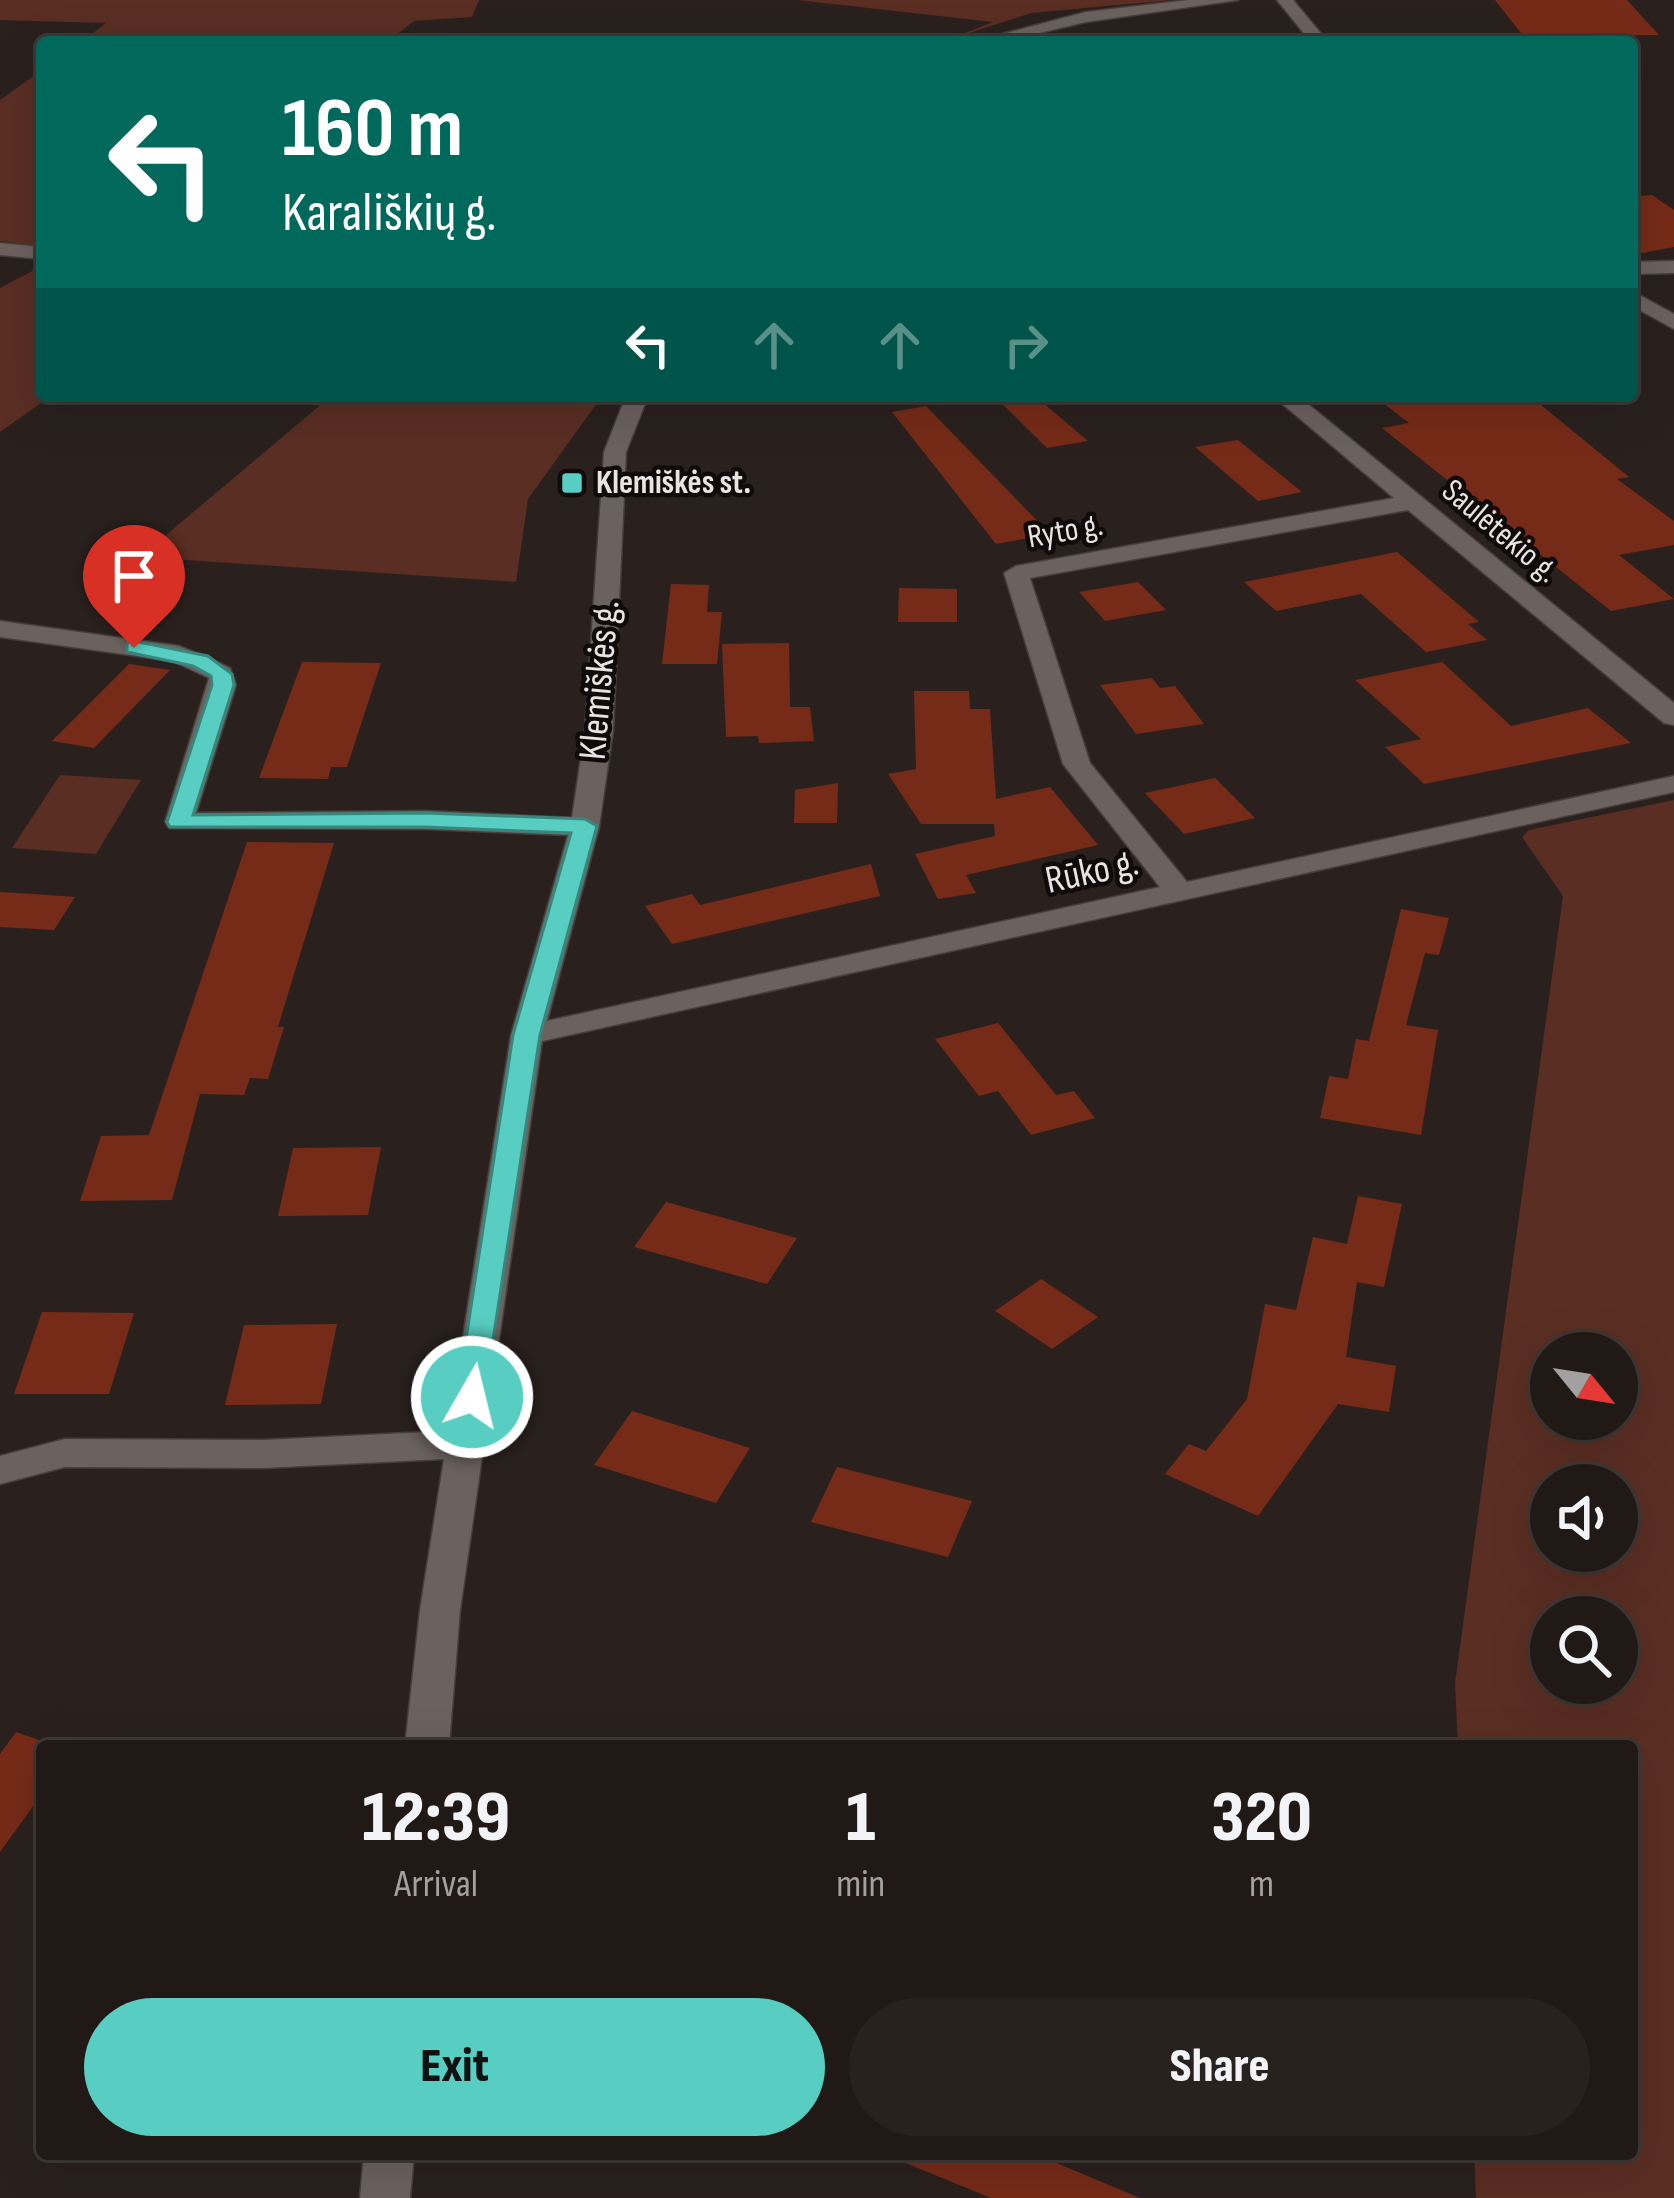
<!DOCTYPE html>
<meta charset="utf-8">
<style>
:root{--surface:#201916;--page:#28221f;--text:#f1f3f6;--muted:#a2a0a1;--line:#3d3835;--accent:#57cec1}
body{margin:0;font-family:"Sofia Sans Condensed",sans-serif;background:var(--page);color:var(--text);height:100vh;display:flex;flex-direction:column;font-size:45px;white-space:nowrap}
*{box-sizing:border-box;margin:0}
p{font-size:39px;color:var(--muted)}
.icon{flex:none;width:66px;height:66px;fill:none;stroke:currentColor;stroke-width:2;stroke-linecap:round;stroke-linejoin:round}
.map{position:relative;flex:1;overflow:hidden}
.panel{position:absolute;left:36px;top:1740px;width:1602px;height:420px;display:flex;flex-direction:column;background:var(--surface);border-radius:12px;box-shadow:0 12px 48px #0002,0 0 0 3px var(--line)}
.panel>*{flex:none}
.guide{position:absolute;left:36px;top:36px;width:1602px;height:366px;border-radius:12px;box-shadow:0 12px 48px #0002,0 0 0 3px var(--line);background:#00695c;color:#fff;overflow:hidden}
.needle{width:78px;rotate:120deg}
.tools{position:absolute;left:1530px;top:1332px;display:grid;gap:24px}
.tools a{display:grid;place-items:center;width:108px;height:108px;border-radius:50%;background:var(--surface);box-shadow:0 12px 48px #0002,0 0 0 3px var(--line);font-size:60px}
.pin{position:absolute;display:grid;place-items:center;width:102px;height:102px;color:#fff;margin:-123px -51px;border-radius:50% 50% 50% 0;rotate:-45deg;box-shadow:0 0 12px #0007}
.pin .icon{rotate:45deg}
.me{position:absolute;width:132px;margin:-66px;rotate:8deg;stroke-linejoin:round;filter:drop-shadow(0 0 9px #0008)}
.turn{display:flex;align-items:center;gap:42px;height:252px;padding:0 48px;font-size:54px}
.turn .icon{width:156px;height:156px;stroke-width:2.5}
.turn b{display:block;font-size:84px;line-height:102px}
.lanes{display:flex;align-items:center;height:114px;padding:0 48px;background:#0003;justify-content:center;gap:60px;direction:ltr}
.lanes .off{opacity:.35}
.eta{display:flex;justify-content:space-evenly;align-items:center;height:204px;text-align:center}
.eta b{font-size:72px;font-weight:800;line-height:84px}
.primary-button{display:flex;gap:24px;margin-top:auto;padding:24px 48px}
.primary-button a{flex:1;height:138px;border-radius:72px;background:var(--accent);color:#111;font-size:48px;font-weight:800;line-height:138px;text-align:center}
.primary-button a+a{background:var(--page);color:var(--text)}
.map>svg:first-child{display:block}
.green{fill:#5a2e23;fill-rule:evenodd}
.building{fill:#762b18}
.lines{fill:none;stroke-linecap:round;stroke-linejoin:round}
.minor-casing{stroke:#463e3c;stroke-width:3}
.minor{fill:#6b615e;fill-rule:evenodd}
.route{fill:#57cec1;stroke:#39867d;stroke-width:3}
.poi-dot{fill:#57cec1;stroke:#0f0b0a;stroke-width:4.5}
.labels{text-anchor:middle;dominant-baseline:central;stroke-width:9;stroke-linejoin:round;paint-order:stroke}
.far-poi-label{font-size:33px;font-weight:bold;fill:#e9e3e1;stroke:#0f0b0a;text-anchor:start}
.far-street-label{font-size:33px;fill:#e9e3e1;stroke:#0f0b0a}
.street-label{font-size:39px;fill:#e9e3e1;stroke:#0f0b0a}
</style>
<div class="map">
<svg width="1674" height="2198" viewBox="0 0 1674 2198">
<rect width="100%" height="100%" fill="#2a211e"/>
<!-- green -->
<path class="green" d="M0 0H479L472 17 414 21 387 42H82L106 23 0 20Z
M797 0H1172L1031 13 942 42 993 22Z
M42 70V246L0 241V100Z
M42 266V396H51L0 432V288Z
M331 396H602L528 499 516 582 140 557Z
M60 775 141 780 96 854 12 848Z
M1674 800V2198H1476L1474 2154H1632V1746H1458L1455 1683 1563 896 1522 837 1529 830ZM1551 1353H1617V1419H1551ZM1551 1485H1617V1551H1551ZM1551 1617H1617V1683H1551Z"/>
<!-- building -->
<path class="building" d="M1495 0H1627L1659 35 1534 36 1521 33Z
M1652 195 1674 210V247L1632 255V197Z
M994 396H1035L1088 441 1047 448Z
M1374 396H1530L1629 477 1617 479 1674 521V545L1619 555 1674 599 1611 611 1382 428 1409 423Z
M926 406 1050 534 996 544 892 412Z
M1238 440 1302 492 1258 501 1195 447Z
M1397 552 1479 622 1468 624 1487 640 1426 652 1361 594 1276 611 1244 582Z
M1138 582 1166 610 1105 621 1079 592Z
M671 584 709 585 707 612H722L717 664H662Z
M899 588 957 589V622H898Z
M789 643 790 707H810L814 741 759 743 758 736 726 737 722 644Z
M302 662 381 663 347 767H331L328 779 259 778Z
M1442 662 1511 726 1588 708 1631 743 1424 784 1385 747 1421 739 1355 680Z
M129 664 170 670 94 748 52 741Z
M1152 678 1160 688 1175 686 1204 724 1136 734 1100 685Z
M914 691H969L970 709H990L996 799 1050 787 1098 845 966 875 976 893 938 899 915 854 995 836 994 824H921L888 774 916 769Z
M1215 778 1255 818 1184 834 1145 793Z
M838 783 837 823H794L795 790Z
M247 842 334 843 278 1027H284L268 1079 250 1078 244 1095 200 1094 172 1200 80 1201 101 1136 149 1135Z
M871 864 880 896 672 944 645 906 692 894 700 905Z
M0 892 34 894 75 897 54 930 0 927Z
M1401 909 1449 918 1439 955 1425 953 1406 1025 1438 1030 1421 1135 1320 1118 1329 1076 1348 1079 1356 1039 1369 1041Z
M998 1023 1056 1095 1074 1091 1095 1118 1031 1135 998 1091 979 1096 935 1039Z
M381 1147 368 1215 278 1216 293 1148Z
M1358 1196 1402 1204 1384 1287 1357 1282 1346 1357 1396 1366 1389 1412 1338 1404 1258 1516 1165 1474 1189 1444 1206 1451 1247 1399 1265 1304 1296 1310 1313 1237 1347 1244Z
M666 1202 797 1238 767 1284 634 1247Z
M1041 1279 1098 1317 1052 1349 995 1311Z
M42 1312 134 1313 109 1394H14Z
M337 1324 321 1404 225 1405 244 1325Z
M632 1411 750 1448 716 1503 594 1465Z
M837 1467 972 1501 948 1557 811 1522Z
M16 1732 42 1741V1794L0 1852V1754Z
M1035 2154 1140 2198H991L886 2155Z"/>
<g class="lines">
<!-- minor casing -->
<g class="minor-casing">
<path id="minor" d="M1189 0H1238L1086 22 1001 42H972L1086 12Z
M1277 0H1293L1328 42H1311Z
M0 243 42 247V259L0 255Z
M1674 261V273L1632 274V262Z
M1632 291 1674 314V329L1632 306Z
M626 396H648L626 452 613 730 599 827 547 1021 1160 887 1063 764 1004 573 1016 566 1394 498 1273 396H1298L1674 703V725L1664 723 1408 510 1030 578 1090 763 1187 882 1674 776V792L542 1041 460 1610 449 1746H405L420 1610 444 1459 264 1468 65 1467 0 1484V1456L65 1439 264 1440 448 1431 511 1035 568 835 425 829 169 828 165 822 209 678 173 661 0 637V621L179 646 230 668 236 685 196 813 425 811 572 818 585 730 604 452Z
M364 2154H414L410 2198H360Z"/>
</g>
<!-- minor -->
<use href="#minor" class="minor"/>
</g>
<!-- route -->
<path class="route" d="M134 641 208 656 232 674 234 685 193 815 425 813 585 819 597 826 540 1035 483 1405H461L457 1397 513 1035 571 833 425 827H170L167 822 212 685 211 676 193 666 127 652V643Z"/>
<!-- markers -->
<rect class="poi-dot" x="560" y="471" width="24" height="24" rx="6"/>
<g class="labels">
<!-- far-poi labels -->
<g class="far-poi-label">
<text x="596" y="483">Klemiškės st.</text>
</g>
<!-- far-street labels -->
<g class="far-street-label">
<text transform="translate(1065 531) rotate(-10)">Ryto g.</text>
<text transform="translate(1500 531) rotate(40)">Saulėtekio g.</text>
</g>
<!-- street labels -->
<g class="street-label">
<text transform="translate(600 680) rotate(-85)">Klemiškės g.</text>
<text transform="translate(1092 872) rotate(-12)">Rūko g.</text>
</g>
</g>
</svg>
<div class="tools">
<a><svg class="needle" viewBox="-14 -14 28 28"><path d="M0-13l5 13h-10z" fill="#e53935"/><path d="M0 13l5-13h-10z" fill="#a2a0a1"/></svg></a>
<a><svg class="icon" aria-label="sound" viewBox="0 0 24 24"><path d="M4 9h4l5-4v14l-5-4H4zM17 9q2 3 0 6"/></svg></a>
<a><svg class="icon" aria-label="search" viewBox="0 0 24 24"><circle cx="10" cy="10" r="6"/><path d="M15 15l6 6"/></svg></a>
</div>
<div class="pin" style="left:134px;top:648px;background:#d93025"><svg class="icon" aria-label="arrive" viewBox="0 0 24 24"><path d="M6 21V4h12l-3 4 3 4H6"/></svg></div>
<svg class="me" style="left:472px;top:1397px" viewBox="-20 -20 40 40"><circle r="17" fill="#57cec1" stroke="#fff" stroke-width="3"/><path d="M0-11L8 9 0 5-8 9z" fill="#fff"/></svg>
<div class="guide">
<div class="turn"><svg class="icon" aria-label="left" viewBox="0 0 24 24"><path d="M17 20v-9H6M10 6l-5 5 5 5"/></svg><div><b>160 m</b>Karališkių g.</div></div>
<div class="lanes"><svg class="icon" aria-label="left" viewBox="0 0 24 24"><path d="M17 20v-9H6M10 6l-5 5 5 5"/></svg><svg class="icon off" aria-label="ahead" viewBox="0 0 24 24"><path d="M12 20V5M6 11l6-6 6 6"/></svg><svg class="icon off" aria-label="ahead" viewBox="0 0 24 24"><path d="M12 20V5M6 11l6-6 6 6"/></svg><svg class="icon off" aria-label="right" viewBox="0 0 24 24"><path d="M7 20v-9h11M14 6l5 5-5 5"/></svg></div>
</div>
<section class="panel">
<div class="eta">
<div><b>12:39</b><p>Arrival</p></div>
<div><b>1</b><p>min</p></div>
<div><b>320</b><p>m</p></div>
</div>
<div class="primary-button"><a>Exit</a><a>Share</a></div>
</section>
</div>
